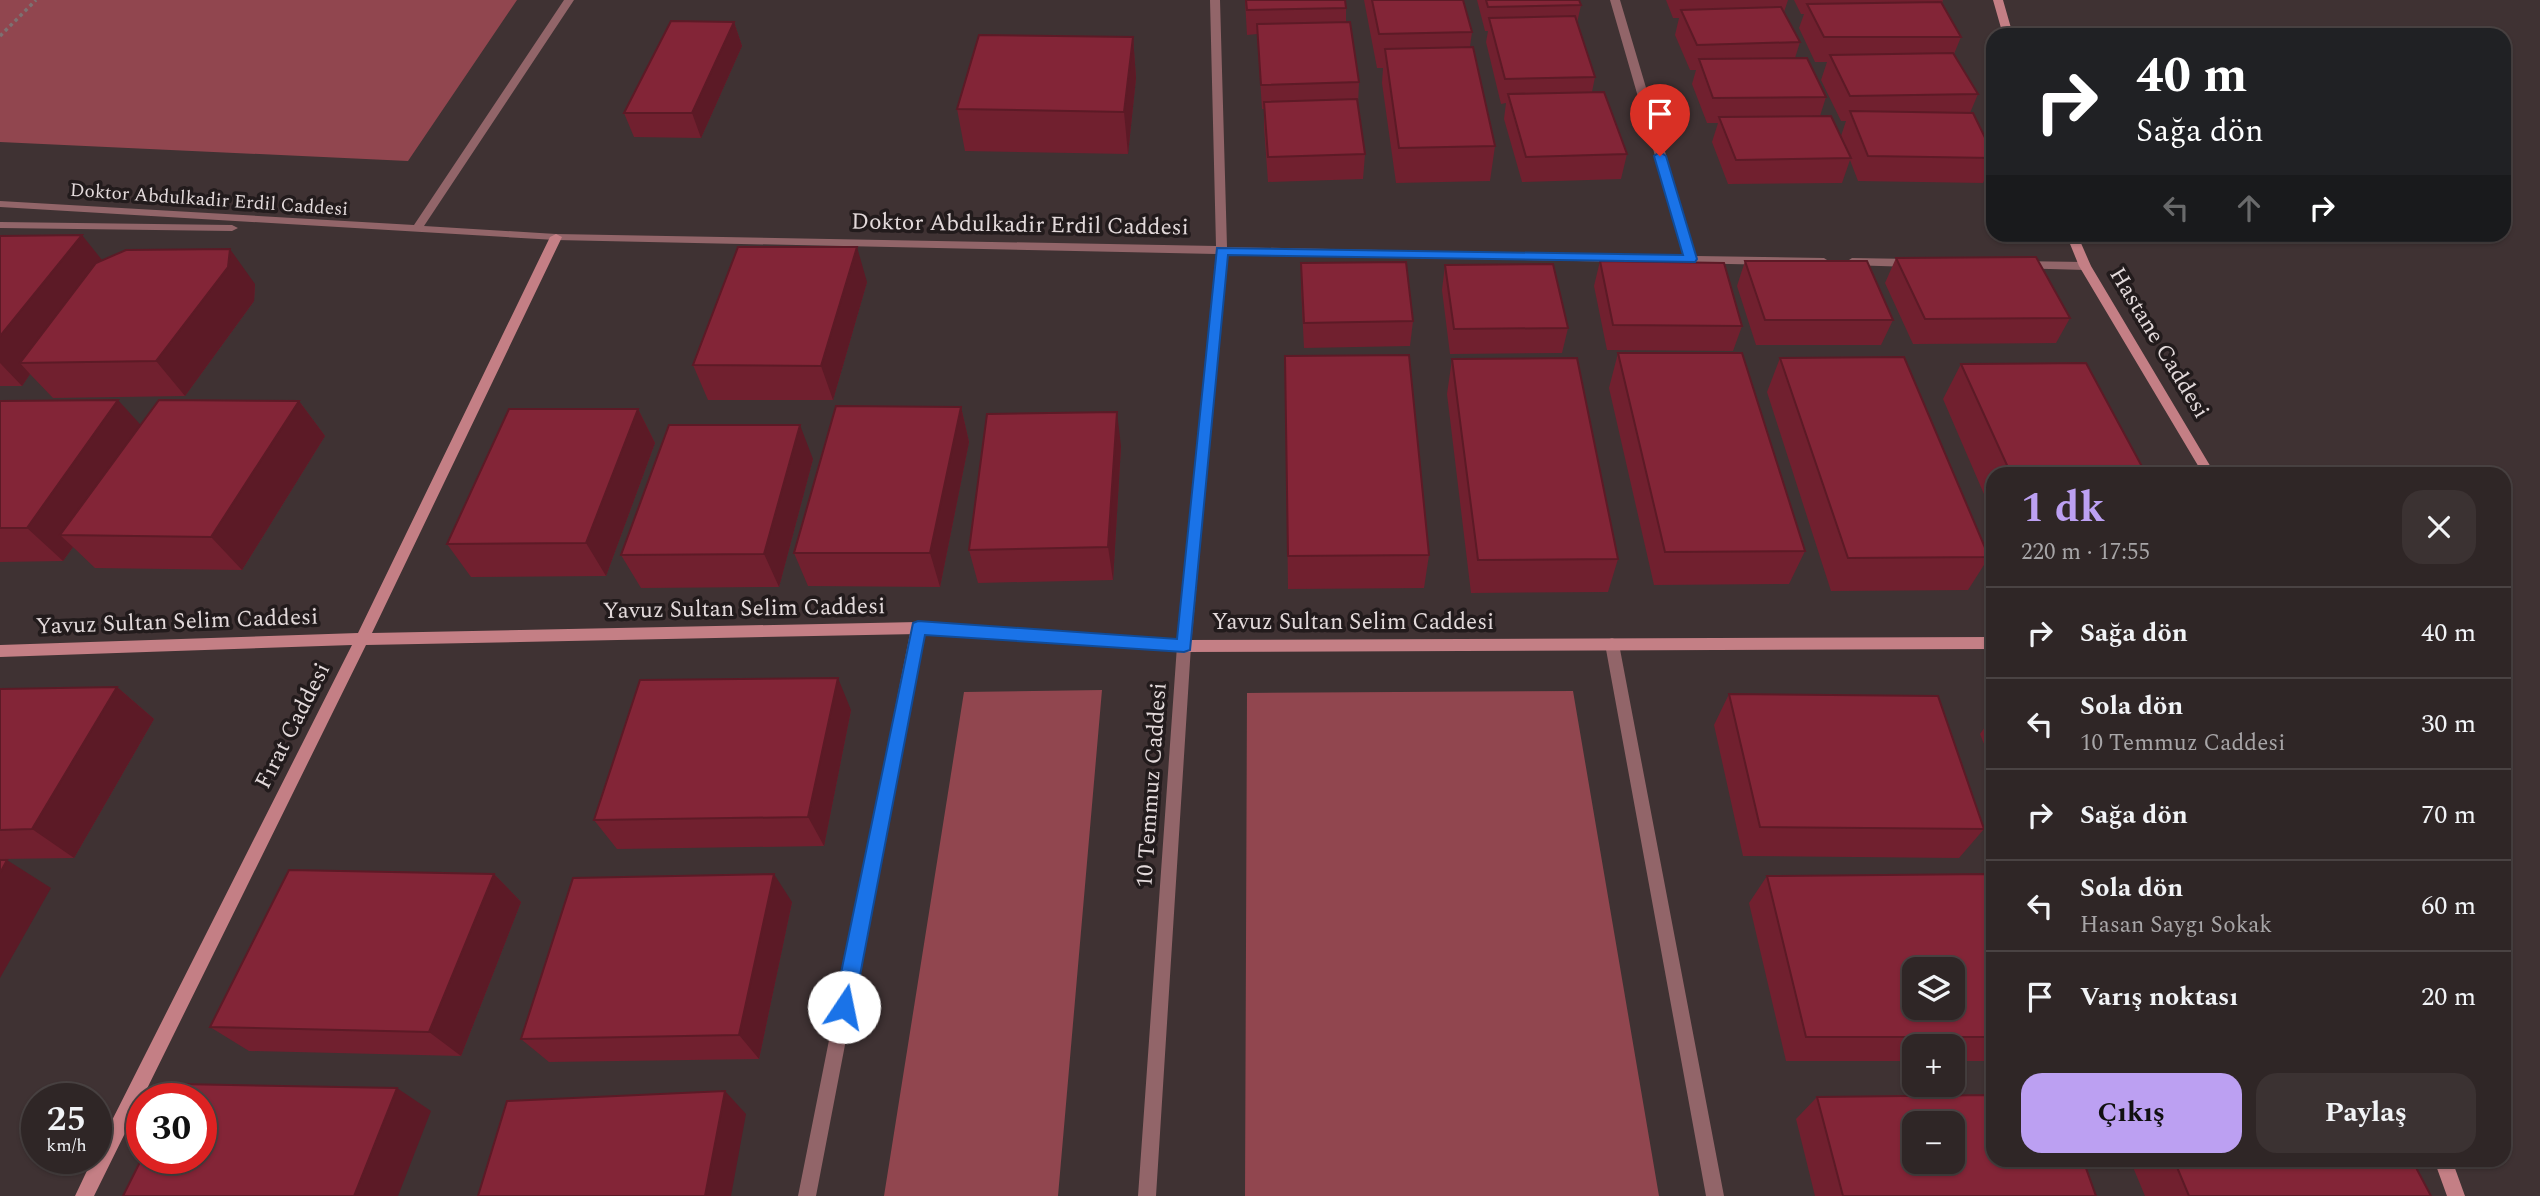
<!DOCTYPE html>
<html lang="tr">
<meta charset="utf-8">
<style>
:root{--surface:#2f2626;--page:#3b3232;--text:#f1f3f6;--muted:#a7a5a7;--line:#4a4343;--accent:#bca0f2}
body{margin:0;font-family:Spectral,serif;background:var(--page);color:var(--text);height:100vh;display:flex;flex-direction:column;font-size:26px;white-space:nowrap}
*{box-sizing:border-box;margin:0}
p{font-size:23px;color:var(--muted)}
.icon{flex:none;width:38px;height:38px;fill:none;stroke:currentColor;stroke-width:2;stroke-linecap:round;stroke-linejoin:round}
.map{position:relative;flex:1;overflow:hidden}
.sheet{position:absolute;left:1986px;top:467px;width:525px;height:700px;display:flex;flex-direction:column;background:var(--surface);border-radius:21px;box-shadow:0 2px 5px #0004,0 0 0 2px var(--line)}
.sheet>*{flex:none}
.hud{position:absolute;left:1986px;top:28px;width:525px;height:214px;border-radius:21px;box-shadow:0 2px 5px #0004,0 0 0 2px var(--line);background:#202124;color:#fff;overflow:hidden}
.controls{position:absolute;left:1902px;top:957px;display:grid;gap:14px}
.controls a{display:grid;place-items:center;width:63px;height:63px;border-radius:14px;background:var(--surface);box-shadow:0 2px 5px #0004,0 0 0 2px var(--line);font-size:35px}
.speed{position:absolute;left:21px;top:1083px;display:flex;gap:14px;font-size:35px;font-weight:700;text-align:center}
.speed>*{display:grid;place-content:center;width:91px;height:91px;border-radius:50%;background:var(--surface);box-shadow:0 2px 5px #0004,0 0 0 2px var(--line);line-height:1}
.speed small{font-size:18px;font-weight:400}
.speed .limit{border:10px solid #d22;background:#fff;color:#111}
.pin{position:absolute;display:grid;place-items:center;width:60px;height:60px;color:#fff;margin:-72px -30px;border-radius:50% 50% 50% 0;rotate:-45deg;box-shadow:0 0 7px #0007}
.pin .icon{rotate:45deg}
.me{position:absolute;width:77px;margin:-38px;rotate:11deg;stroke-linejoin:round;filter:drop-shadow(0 0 5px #0008)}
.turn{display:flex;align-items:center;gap:24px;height:147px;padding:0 35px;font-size:32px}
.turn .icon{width:91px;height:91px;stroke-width:2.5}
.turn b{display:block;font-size:49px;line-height:60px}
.lanes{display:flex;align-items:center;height:66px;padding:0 35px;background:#0003;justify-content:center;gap:35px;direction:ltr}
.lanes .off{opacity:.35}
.round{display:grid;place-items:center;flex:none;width:74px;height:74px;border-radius:21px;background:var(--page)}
.head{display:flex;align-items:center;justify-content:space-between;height:119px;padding:0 35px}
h1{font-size:42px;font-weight:700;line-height:52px;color:var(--accent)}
.cta{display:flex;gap:14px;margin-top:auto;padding:14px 35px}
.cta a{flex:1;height:80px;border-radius:21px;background:var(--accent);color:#111;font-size:28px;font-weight:700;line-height:80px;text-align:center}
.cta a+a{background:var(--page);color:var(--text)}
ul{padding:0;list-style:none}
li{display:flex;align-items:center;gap:21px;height:91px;padding:0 35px;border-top:2px solid var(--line)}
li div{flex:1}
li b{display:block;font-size:26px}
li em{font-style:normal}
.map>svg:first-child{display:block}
.green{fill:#91464f}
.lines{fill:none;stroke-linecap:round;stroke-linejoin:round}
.path{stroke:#7c7172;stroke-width:3.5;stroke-dasharray:3.5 3.5;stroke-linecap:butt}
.street{fill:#926569;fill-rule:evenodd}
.secondary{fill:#c47f85;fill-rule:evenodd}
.wall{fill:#71202f}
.shaded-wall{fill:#5c1a26}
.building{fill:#832537;stroke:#5c1a26;stroke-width:2;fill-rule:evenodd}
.route{fill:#1a73e8;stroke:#114b97;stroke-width:2}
.labels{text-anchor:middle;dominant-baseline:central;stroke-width:7;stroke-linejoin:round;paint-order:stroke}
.far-street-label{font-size:19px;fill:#e3dadb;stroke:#221b1c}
.street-label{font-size:23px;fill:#e3dadb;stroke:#221b1c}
</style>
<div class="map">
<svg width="2540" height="1196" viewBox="0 0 2540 1196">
<rect width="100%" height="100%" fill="#3f3233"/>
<!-- green -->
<path class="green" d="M0 0H517L408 161 0 142Z
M1102 690 1058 1196H884L964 692Z
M1573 691 1659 1196H1245L1247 693Z"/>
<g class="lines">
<!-- path -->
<path class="path" d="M0 36 36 0"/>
<!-- street -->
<path class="street" d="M564 0H574L424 226 556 234 1216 246 1210 0H1220L1227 247 1684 256 1610 0H1620L1696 256 1824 258 1830 262 1824 266 1227 254 1191 646 1156 1196H1138L1177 646 1216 254 556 240 0 207V201L414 225Z
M0 222 232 225 238 228 232 231 0 228Z
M1852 258 1912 259 1918 263 1912 267 1848 265 1846 262Z
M2023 261 2085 262 2091 266 2085 270 2019 268V262Z
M918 622 923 624 925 628 816 1196H798L911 628 913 624Z
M1612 638 1617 640 1619 644 1724 1196H1706L1605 644 1607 640Z"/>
<!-- secondary -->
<path class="secondary" d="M1993 0H2003L2013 35H2003Z
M556 234 562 237 372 633 918 622 1184 640 1993 637V649L1184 652 918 634 366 645 94 1196H75L93 1158H96V1152L352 645 0 657V645L358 633 550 237Z
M2066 234H2077L2091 266 2215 474H2203L2079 266Z
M2434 1160H2452L2465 1196H2447Z"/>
</g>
<!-- wall -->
<path class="wall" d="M1245 0H1345L1346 8V22L1359 82 1358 106 1365 154 1363 179 1268 182 1264 127V109H1262L1257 34 1247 35Z
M1364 0H1463L1472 32 1470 47 1495 146 1490 181 1396 183 1382 83 1383 68H1377Z
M1477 0H1579L1581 5 1577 23 1595 77 1592 92 1627 154 1621 179 1522 182 1504 119 1506 103 1501 104 1486 42 1488 31H1485Z
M1666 0H1788L1784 12 1800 42 1795 58 1826 97 1820 116 1844 142 1841 136 1846 121H1841L1821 80 1827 62H1815L1799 28 1804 14H1801L1794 0H1943L1942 3 1961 37 1954 54 1978 94 1970 113 1993 154V161L1983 183 1858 181 1850 160 1842 183 1728 184 1712 142 1718 123H1707L1692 84 1696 70H1690L1675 35 1679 18H1673Z
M734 22 742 46 701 138 634 137 624 113Z
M1133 37 1136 78 1128 154 965 151 957 109Z
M0 236 103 260 255 284 254 301 185 396 53 398 30 374 22 386H0Z
M1896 258 2070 318 2056 343 1913 344 1885 283Z
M1600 261 1742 326 1733 351 1607 350 1594 286Z
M1745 261 1893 320 1881 345H1756L1737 286Z
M1301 263 1413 321 1410 346 1304 348 1301 288Z
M1445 265 1568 328 1562 353 1450 354 1442 290Z
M867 282 833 400H708L693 365Z
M1618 353 1805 551 1789 584 1654 585 1609 388Z
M1285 356 1429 555 1424 588 1288 589Z
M1780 358 1989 557 1968 590 1831 591 1767 392Z
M1452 359 1618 559 1608 592 1471 593 1447 394Z
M1961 364 2146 474H1993V515L1943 399Z
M0 401 141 425 299 401 325 436 242 570 95 568 73 547 63 561 0 562Z
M961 407 969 442 940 587 808 586 794 553Z
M638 409 655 443 606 576 471 577 447 544Z
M1121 446 1113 580 978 583 969 550Z
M813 459 779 587 641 588 621 555Z
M117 687 154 719 74 858 0 859V689Z
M1729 694 1984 829 1959 858 1743 856 1714 725Z
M851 710 824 846 617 849 594 820Z
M1993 716V766L1980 734Z
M494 874 521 902 461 1056 249 1051 210 1027Z
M1767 876 1993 886V1061H1953V1046H1914V1061H1786L1749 903Z
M792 902 759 1059 549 1062 521 1039Z
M1817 1097 2096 1196H1815L1796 1119Z
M2130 1160H2412L2431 1196H2145Z"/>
<!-- shaded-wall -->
<path class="shaded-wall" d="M734 22 742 46 701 138 692 113Z
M1133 37 1136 78 1128 154 1124 112Z
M82 235 110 270 20 363 30 374 22 386 0 363V336Z
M857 247 867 282 833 400 821 366Z
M230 249 255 284 254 301 185 396 156 361Z
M118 400 149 434 60 535 73 547 63 561 27 528Z
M299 401 325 436 242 570 211 537Z
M961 407 969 442 940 587 930 553Z
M638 409 655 443 606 576 586 543Z
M1117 412 1121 446 1113 580 1108 547Z
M800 425 813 459 779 587 764 554Z
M838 678 851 710 824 846 808 817Z
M117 687 154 719 74 858 32 829Z
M7 860 51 888 0 978V873Z
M494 874 521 902 461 1056 429 1032Z
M774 874 792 902 759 1059 739 1035Z
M397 1088 431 1111 398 1196H354Z
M725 1091 746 1114 731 1196H705Z"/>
<!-- building -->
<path class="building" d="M1246 0H1345L1346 8 1247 10Z
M1372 0H1463L1472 32 1379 34Z
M1486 0H1579L1581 5 1488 7Z
M1941 2 1961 37H1824L1807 4Z
M1781 7 1800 42 1697 45 1681 10Z
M1575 16 1595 77 1505 79 1489 18Z
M671 21 734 22 692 113H624Z
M1350 22 1359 82 1261 85 1257 24Z
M979 35 1133 37 1124 112 957 109Z
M1473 47 1495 146 1399 148 1385 49Z
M1953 53 1978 94 1850 96 1830 55Z
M1807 58 1826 97 1713 98 1699 59Z
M1604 92 1627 154 1526 157 1508 94Z
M1357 99 1365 154 1268 157 1264 102Z
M1850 111 1973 113 1993 154V158L1868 156Z
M1831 116 1851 158 1736 160 1719 117Z
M82 235 0 336V236Z
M738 247H857L821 366 693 365Z
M230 249 228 267 156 361 20 363 96 263 126 250Z
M2036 257 2070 318 1925 319 1896 258Z
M1600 261 1724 263 1742 326 1613 325Z
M1745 261H1867L1893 320H1765Z
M1406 262 1413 321 1304 323 1301 263Z
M1553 264 1568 328 1454 329 1445 265Z
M1618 353H1742L1805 551 1665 552Z
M1409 355 1429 555 1288 556 1285 356Z
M1904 357 1989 557 1848 558 1780 358Z
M1577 358 1618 559 1478 560 1452 359Z
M2086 363 2146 474H2011L1961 364Z
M118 400 27 528H0V401Z
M159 400 299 401 211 537 60 535Z
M836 406 961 407 930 553H794Z
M509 409H638L586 543 447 544Z
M1117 412 1108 547 969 550 987 414Z
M669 425H800L764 554 621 555Z
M838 678 808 817 594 820 640 680Z
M117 687 32 829 0 830V689Z
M1729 694 1938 696 1984 829 1760 827Z
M0 860H7L0 873Z
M289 870 494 874 429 1032 210 1027Z
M774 874 739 1035 521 1039 573 878Z
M1989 874 1993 886V1037H1806L1767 876ZM1914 970H1953V1008H1914Z
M179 1084 397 1088 354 1196H123L142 1158H201V1099H172Z
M725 1091 705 1196H478L507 1101Z
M1993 1095V1160H2083L2096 1196H1843L1817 1097ZM1914 1124H1953V1162H1914Z
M2174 1160H2412L2431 1196H2189Z"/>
<!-- route -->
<path class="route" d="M1660 152 1666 156 1697 259 1695 262 1228 255 1190 650 1184 652 925 635 854 1007 851 1013 844 1016 837 1013 834 1007 913 623 918 621 1177 639 1217 248 1683 255 1654 156Z"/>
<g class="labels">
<!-- far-street labels -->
<g class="far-street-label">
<text transform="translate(209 200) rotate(4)">Doktor Abdulkadir Erdil Caddesi</text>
</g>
<!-- street labels -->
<g class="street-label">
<text transform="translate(1020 225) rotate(1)">Doktor Abdulkadir Erdil Caddesi</text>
<text transform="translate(2159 343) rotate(59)">Hastane Caddesi</text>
<text transform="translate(744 609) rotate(-1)">Yavuz Sultan Selim Caddesi</text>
<text transform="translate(177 622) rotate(-2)">Yavuz Sultan Selim Caddesi</text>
<text x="1353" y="622">Yavuz Sultan Selim Caddesi</text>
<text transform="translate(293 726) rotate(-63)">Fırat Caddesi</text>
<text transform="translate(1152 785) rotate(-86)">10 Temmuz Caddesi</text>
</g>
</g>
</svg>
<div class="controls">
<a><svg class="icon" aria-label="layers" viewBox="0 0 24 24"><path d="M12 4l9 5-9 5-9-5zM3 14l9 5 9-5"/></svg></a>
<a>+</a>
<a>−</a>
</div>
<div class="speed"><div>25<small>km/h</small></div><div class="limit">30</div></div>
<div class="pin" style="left:1660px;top:156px;background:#d93025"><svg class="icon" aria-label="arrive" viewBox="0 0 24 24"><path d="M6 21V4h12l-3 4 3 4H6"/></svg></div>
<svg class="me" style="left:844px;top:1007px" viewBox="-20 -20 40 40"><circle r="19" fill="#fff"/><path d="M0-13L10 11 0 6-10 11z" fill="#1a73e8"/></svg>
<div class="hud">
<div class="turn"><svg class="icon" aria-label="right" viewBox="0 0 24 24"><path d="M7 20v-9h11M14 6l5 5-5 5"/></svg><div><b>40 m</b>Sağa dön</div></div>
<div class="lanes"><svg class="icon off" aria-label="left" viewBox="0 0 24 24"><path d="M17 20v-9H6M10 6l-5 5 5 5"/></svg><svg class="icon off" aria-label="ahead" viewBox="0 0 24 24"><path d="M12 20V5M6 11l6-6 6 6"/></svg><svg class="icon" aria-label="right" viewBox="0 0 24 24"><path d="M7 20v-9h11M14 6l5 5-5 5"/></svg></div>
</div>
<section class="sheet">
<div class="head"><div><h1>1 dk</h1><p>220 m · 17:55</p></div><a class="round"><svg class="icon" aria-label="close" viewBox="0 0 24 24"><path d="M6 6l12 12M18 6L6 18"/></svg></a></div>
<ul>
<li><svg class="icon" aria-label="right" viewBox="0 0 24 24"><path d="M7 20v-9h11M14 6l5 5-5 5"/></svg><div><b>Sağa dön</b></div><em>40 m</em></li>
<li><svg class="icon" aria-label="left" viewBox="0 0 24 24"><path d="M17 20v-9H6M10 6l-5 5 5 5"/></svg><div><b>Sola dön</b><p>10 Temmuz Caddesi</p></div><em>30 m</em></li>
<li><svg class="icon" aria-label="right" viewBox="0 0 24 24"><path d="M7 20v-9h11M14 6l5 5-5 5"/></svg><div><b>Sağa dön</b></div><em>70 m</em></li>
<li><svg class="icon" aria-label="left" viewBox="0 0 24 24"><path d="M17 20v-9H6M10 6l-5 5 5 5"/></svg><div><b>Sola dön</b><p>Hasan Saygı Sokak</p></div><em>60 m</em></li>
<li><svg class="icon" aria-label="arrive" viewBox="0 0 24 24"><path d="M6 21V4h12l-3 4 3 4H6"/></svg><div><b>Varış noktası</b></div><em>20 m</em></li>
</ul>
<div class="cta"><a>Çıkış</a><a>Paylaş</a></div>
</section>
</div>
